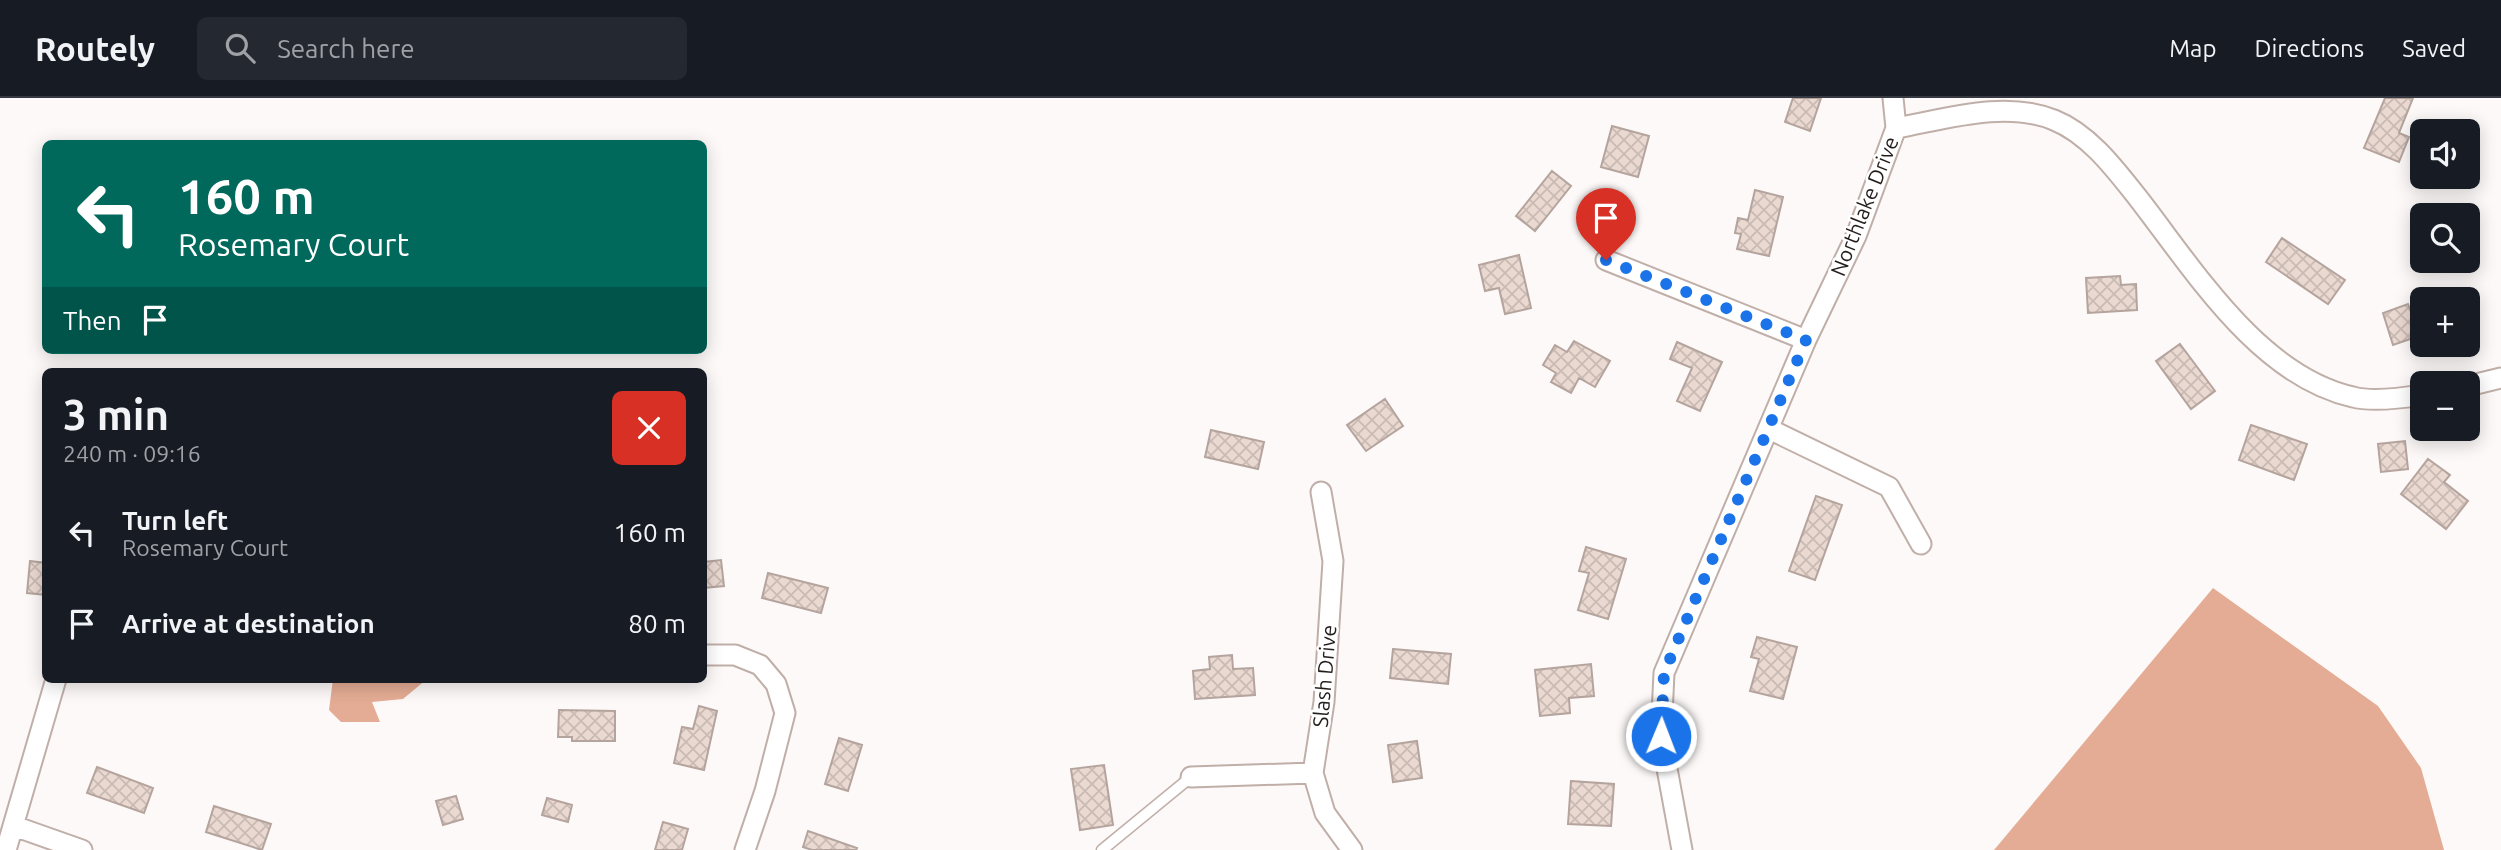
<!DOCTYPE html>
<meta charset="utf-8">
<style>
:root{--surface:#171b24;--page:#242831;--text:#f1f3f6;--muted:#9ea1a6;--line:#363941}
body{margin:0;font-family:Ubuntu,sans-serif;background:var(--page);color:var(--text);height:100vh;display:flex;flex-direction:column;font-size:26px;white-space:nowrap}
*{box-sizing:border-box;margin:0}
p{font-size:23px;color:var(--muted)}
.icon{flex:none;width:38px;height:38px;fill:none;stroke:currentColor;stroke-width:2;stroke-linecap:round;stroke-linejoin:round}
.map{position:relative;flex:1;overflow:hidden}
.panel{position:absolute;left:42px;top:270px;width:665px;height:315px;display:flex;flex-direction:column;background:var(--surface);border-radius:10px;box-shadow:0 4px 18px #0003}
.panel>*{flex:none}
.guide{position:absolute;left:42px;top:42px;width:665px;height:214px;border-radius:10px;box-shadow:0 4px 18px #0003;background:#00695c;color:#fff;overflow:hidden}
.controls{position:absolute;left:2410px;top:21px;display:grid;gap:14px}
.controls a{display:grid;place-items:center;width:70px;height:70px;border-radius:10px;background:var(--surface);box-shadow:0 4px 18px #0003;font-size:35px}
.pin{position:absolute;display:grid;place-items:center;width:60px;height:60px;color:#fff;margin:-72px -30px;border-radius:50% 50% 50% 0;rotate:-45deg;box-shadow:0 0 7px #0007}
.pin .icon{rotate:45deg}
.me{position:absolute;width:77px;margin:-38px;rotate:1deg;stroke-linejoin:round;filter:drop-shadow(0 0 5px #0008)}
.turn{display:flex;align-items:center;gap:24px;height:147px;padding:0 21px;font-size:32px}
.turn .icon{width:91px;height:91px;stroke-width:2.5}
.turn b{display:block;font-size:49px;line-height:60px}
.then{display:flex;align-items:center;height:66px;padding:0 21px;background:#0003;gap:14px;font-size:26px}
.round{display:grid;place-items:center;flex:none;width:74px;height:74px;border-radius:10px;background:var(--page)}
.head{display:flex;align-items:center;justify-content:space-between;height:119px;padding:0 21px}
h1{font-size:42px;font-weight:700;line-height:52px}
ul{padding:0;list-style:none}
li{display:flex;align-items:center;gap:21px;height:91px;padding:0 21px}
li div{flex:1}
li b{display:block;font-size:26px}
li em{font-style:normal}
header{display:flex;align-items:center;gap:42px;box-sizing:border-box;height:98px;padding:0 35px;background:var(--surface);border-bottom:2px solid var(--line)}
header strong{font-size:33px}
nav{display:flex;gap:38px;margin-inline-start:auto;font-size:24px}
.search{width:490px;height:63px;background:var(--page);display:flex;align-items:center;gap:18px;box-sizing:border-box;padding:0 24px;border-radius:10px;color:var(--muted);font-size:26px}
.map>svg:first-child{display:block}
.water{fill:#e4ac94}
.building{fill:url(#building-cross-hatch);stroke:#b4a49d;stroke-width:2}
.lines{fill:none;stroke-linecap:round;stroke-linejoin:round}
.service-casing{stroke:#c0afa8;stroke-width:13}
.minor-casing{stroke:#c0afa8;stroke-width:23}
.service{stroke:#fff;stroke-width:10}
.minor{stroke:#fff;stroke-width:19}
.route{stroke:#1a73e8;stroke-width:12;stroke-dasharray:0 21.6}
.labels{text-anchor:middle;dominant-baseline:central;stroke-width:5;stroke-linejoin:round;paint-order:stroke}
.street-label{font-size:21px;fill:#241e1b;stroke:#fff}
</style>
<header>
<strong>Routely</strong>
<div class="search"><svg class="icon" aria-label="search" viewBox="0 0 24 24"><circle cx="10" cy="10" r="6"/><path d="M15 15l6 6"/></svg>Search here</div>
<nav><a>Map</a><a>Directions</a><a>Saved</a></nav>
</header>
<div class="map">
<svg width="2501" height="752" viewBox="0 0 2501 752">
<defs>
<pattern id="building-cross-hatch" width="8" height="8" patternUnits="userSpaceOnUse" patternTransform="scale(1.75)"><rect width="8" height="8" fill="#ead9d1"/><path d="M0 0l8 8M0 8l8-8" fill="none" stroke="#c9bab3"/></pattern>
</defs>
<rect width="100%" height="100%" fill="#fdf9f8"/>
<!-- water -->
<path class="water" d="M2213 490 2378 608 2421 670 2444 752H1994Z
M333 581H427L403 601 372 604 380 624H341L329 612Z"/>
<!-- building -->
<path class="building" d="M1793 0H1821L1810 33 1785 24Z
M2385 0H2413L2399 35 2409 39 2399 64 2364 50Z
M1612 28 1649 38 1638 79 1601 69Z
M1552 73 1571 88 1535 133 1516 118Z
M1755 92 1783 99 1769 158 1737 151 1741 136 1735 135 1738 120 1748 122Z
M2282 140 2345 182 2328 206 2266 164Z
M1519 157 1531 210 1505 216 1499 190 1485 193 1479 167Z
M2120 178 2121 187 2136 186 2137 212 2088 215 2086 180Z
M2408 206 2411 214 2422 210V237L2393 247 2383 215Z
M1574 243 1610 263 1595 289 1579 280 1571 295 1551 284 1556 275 1543 267 1555 247 1567 254Z
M1677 244 1722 264 1700 313 1677 303 1692 270 1670 261Z
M2180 246 2215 293 2191 311 2156 263Z
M1385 301 1403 328 1366 353 1347 327Z
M2251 327 2307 346 2294 382 2239 362Z
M1211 332 1264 344 1258 371 1205 359Z
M2405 343 2408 371 2381 374 2378 346Z
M2428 361 2450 377 2444 384 2468 403 2446 431 2401 396Z
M1816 398 1842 407 1815 482 1789 473Z
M1586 449 1626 461 1608 521 1578 512 1589 475 1579 473Z
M721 462 724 488 704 490V464Z
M30 463 46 465V497L27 495Z
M768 475 828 490 821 515 762 500Z
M1757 539 1797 549 1783 601 1750 593 1759 561 1751 559Z
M1393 551 1451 556 1448 586 1390 580Z
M1232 557 1233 571 1253 570 1255 597 1195 601 1193 573 1210 571 1209 559Z
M1591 566 1594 598 1569 600 1570 615 1540 618 1535 572Z
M699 608 717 613 704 672 674 665 682 629 693 631Z
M559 612 615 613V643H572V639H558Z
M839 640 862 647 848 693 825 686Z
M1417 643 1422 680 1393 684 1388 647Z
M1104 667 1113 727 1080 732 1071 671Z
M97 669 153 690 144 715 87 695Z
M1571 683 1614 686 1611 728 1568 726Z
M456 698 463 721 443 727 436 703Z
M547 700 572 707 568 724 542 717Z
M214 708 271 726 262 752 206 734Z
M663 724 688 731 682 752H655Z
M808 733 857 750 856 752H812L803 749Z"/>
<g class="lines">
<!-- service casing -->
<g class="service-casing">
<path id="service" d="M1102 752 1191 679"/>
</g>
<!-- minor casing -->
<g class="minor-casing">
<path id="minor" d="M1896 30C1946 21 2005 2 2054 22 2089 36 2115 71 2138 100 2194 172 2259 278 2353 299 2372 304 2403 300 2422 297
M1606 162 1806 242
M2468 288 2501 280
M1769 331 1889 389 1921 446
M1321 394 1333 463 1324 604 1313 675 1325 715 1352 752
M704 557H735L760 567 776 586 785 615 765 693 745 752
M1191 679 1313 675
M14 728 82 752
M6 752 56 581
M1682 752 1661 638 1664 575 1806 242 1856 138 1896 30 1893 0"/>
</g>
<!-- service -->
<use href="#service" class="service"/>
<!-- minor -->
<use href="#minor" class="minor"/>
</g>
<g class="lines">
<!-- route -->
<path class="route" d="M1606 162 1806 242 1664 575 1661 638"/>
</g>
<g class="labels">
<!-- street labels -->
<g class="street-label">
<text transform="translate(1864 108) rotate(-68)">Northlake Drive</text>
<text transform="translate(1324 578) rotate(-85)">Slash Drive</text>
</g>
</g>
</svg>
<div class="controls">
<a><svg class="icon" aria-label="sound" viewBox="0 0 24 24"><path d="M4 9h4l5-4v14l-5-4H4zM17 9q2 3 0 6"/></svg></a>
<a><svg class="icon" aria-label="search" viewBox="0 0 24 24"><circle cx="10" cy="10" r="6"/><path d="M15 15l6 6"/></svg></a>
<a>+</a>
<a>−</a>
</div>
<div class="pin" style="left:1606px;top:162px;background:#d93025"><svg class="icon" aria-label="arrive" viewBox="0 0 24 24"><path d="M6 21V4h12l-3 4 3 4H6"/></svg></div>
<svg class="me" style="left:1661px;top:638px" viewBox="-20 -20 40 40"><circle r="17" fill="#1a73e8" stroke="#fff" stroke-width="3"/><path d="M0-11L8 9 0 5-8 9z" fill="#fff"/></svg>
<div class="guide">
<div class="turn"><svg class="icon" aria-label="left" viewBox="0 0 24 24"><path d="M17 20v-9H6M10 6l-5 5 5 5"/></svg><div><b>160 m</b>Rosemary Court</div></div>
<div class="then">Then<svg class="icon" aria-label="arrive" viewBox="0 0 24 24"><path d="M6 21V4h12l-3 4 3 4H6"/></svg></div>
</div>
<section class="panel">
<div class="head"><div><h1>3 min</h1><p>240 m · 09:16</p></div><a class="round" style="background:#d93025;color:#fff"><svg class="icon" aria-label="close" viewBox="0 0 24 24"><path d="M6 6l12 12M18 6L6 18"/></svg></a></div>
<ul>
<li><svg class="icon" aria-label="left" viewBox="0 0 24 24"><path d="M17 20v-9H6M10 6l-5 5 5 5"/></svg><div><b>Turn left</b><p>Rosemary Court</p></div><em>160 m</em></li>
<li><svg class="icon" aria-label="arrive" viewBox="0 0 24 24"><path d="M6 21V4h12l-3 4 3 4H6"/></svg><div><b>Arrive at destination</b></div><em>80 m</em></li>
</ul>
</section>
</div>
